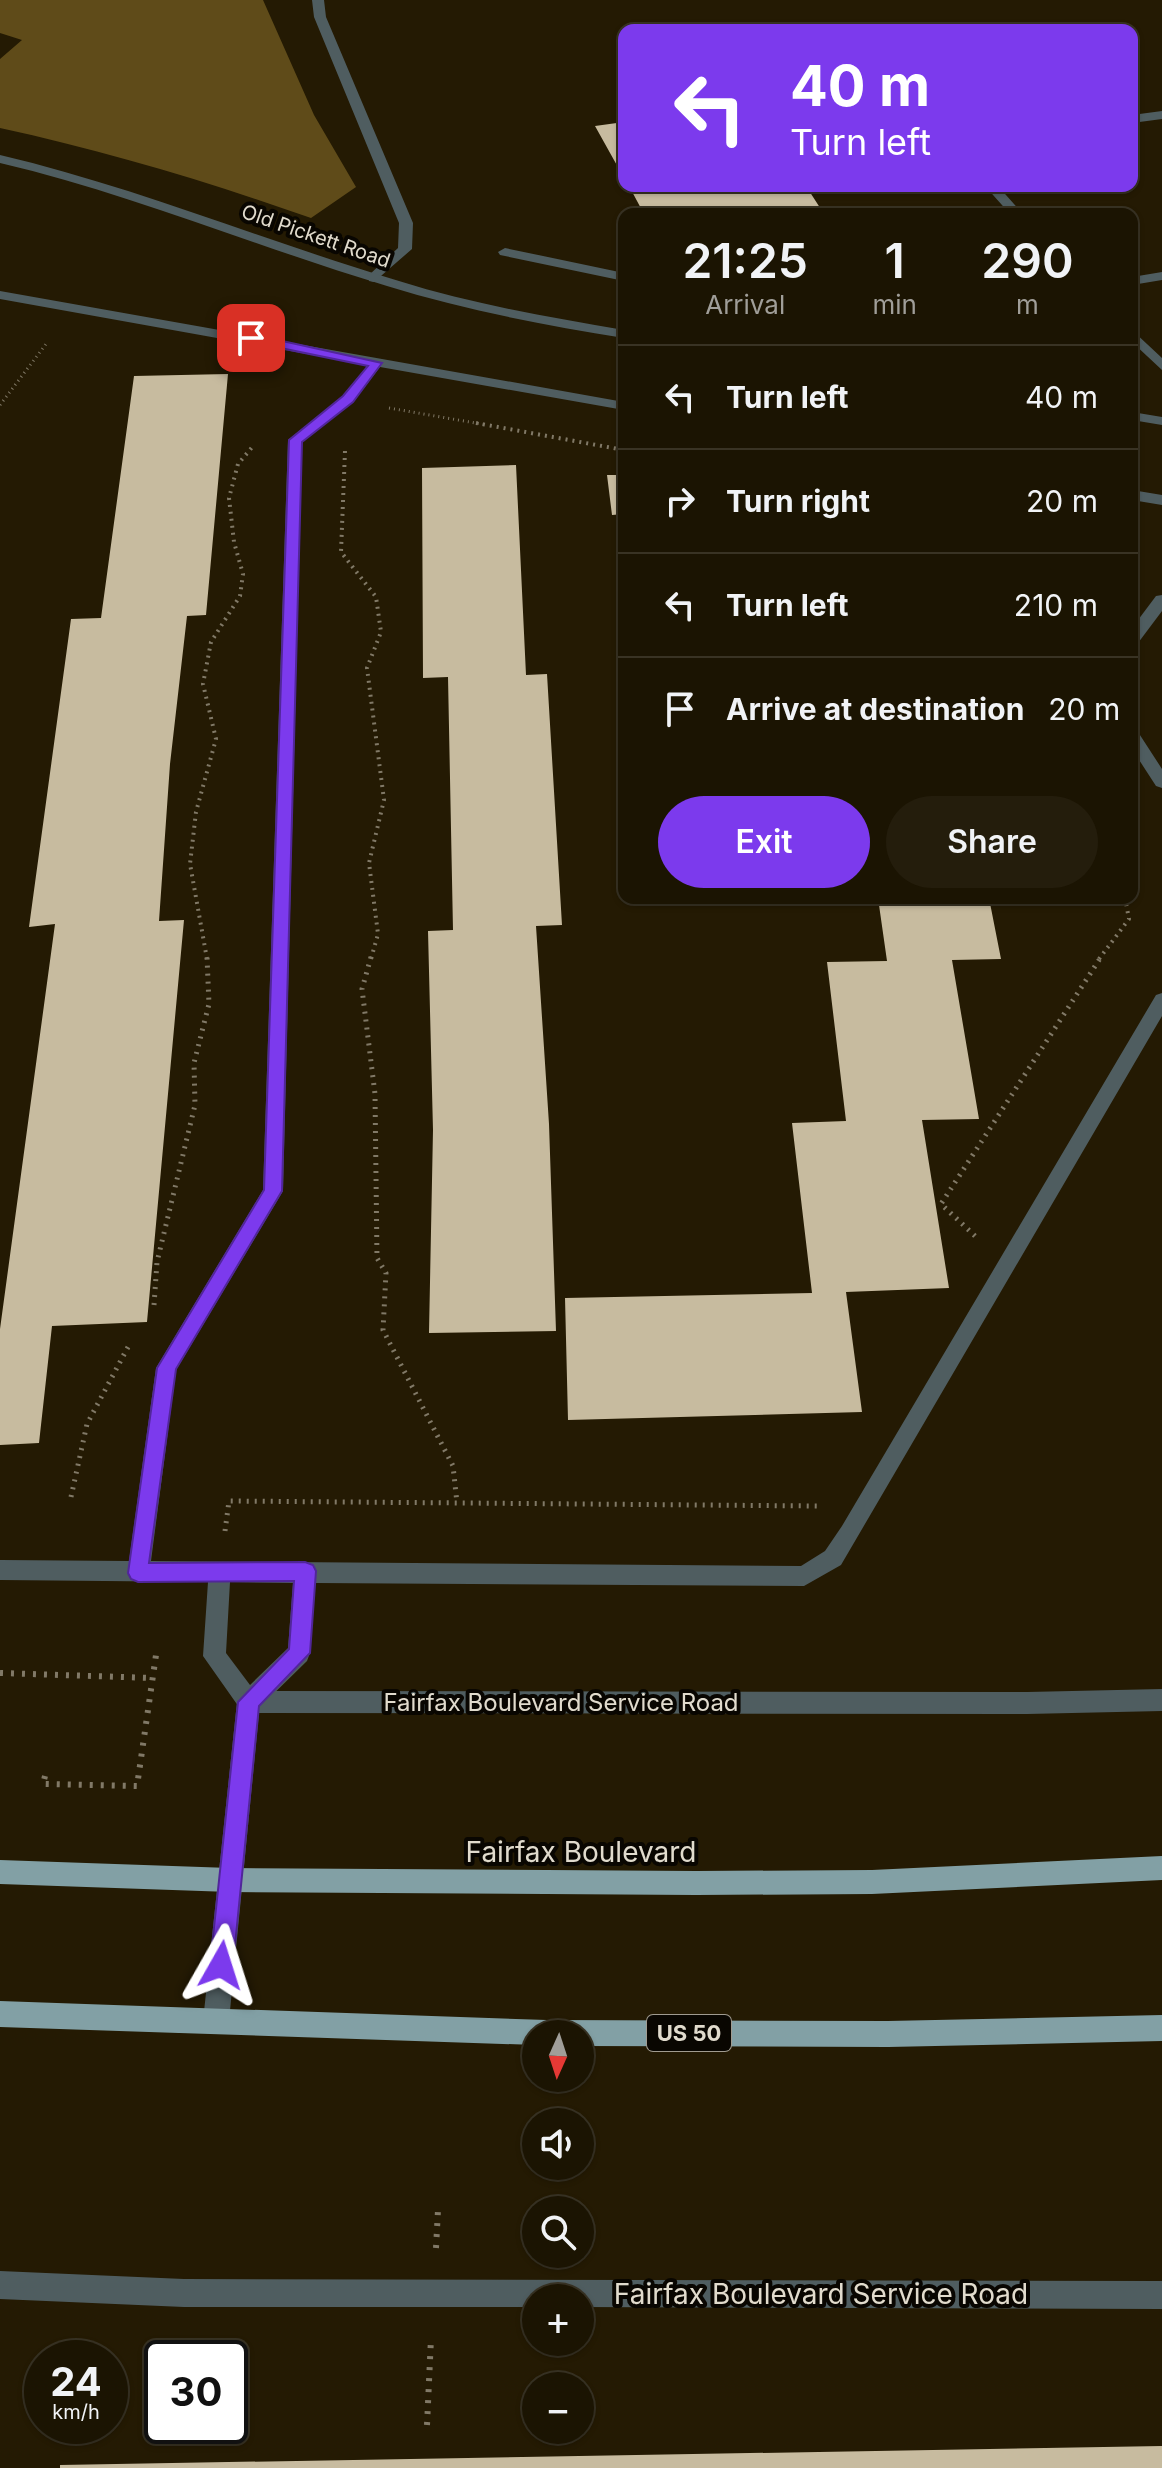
<!DOCTYPE html>
<meta charset="utf-8">
<style>
:root{--surface:#1b1402;--page:#241d0c;--text:#f1f3f6;--muted:#a09e99;--line:#393324;--accent:#7c3aed}
body{margin:0;font-family:Inter,sans-serif;background:var(--page);color:var(--text);height:100vh;display:flex;flex-direction:column;font-size:30px;white-space:nowrap}
*{box-sizing:border-box;margin:0}
p{font-size:26px;color:var(--muted)}
.icon{flex:none;width:44px;height:44px;fill:none;stroke:currentColor;stroke-width:2;stroke-linecap:round;stroke-linejoin:round}
.map{position:relative;flex:1;overflow:hidden}
.side{position:absolute;left:618px;top:208px;width:520px;height:696px;display:flex;flex-direction:column;background:var(--surface);border-radius:16px;box-shadow:0 2px 6px #0004,0 0 0 2px var(--line)}
.side>*{flex:none}
.banner{position:absolute;left:618px;top:24px;width:520px;height:168px;border-radius:16px;box-shadow:0 2px 6px #0004,0 0 0 2px var(--line);background:#7c3aed;color:#fff;overflow:hidden}
.needle{width:52px;rotate:183deg}
.tools{position:absolute;left:522px;top:2020px;display:grid;gap:16px}
.tools a{display:grid;place-items:center;width:72px;height:72px;border-radius:50%;background:var(--surface);box-shadow:0 2px 6px #0004,0 0 0 2px var(--line);font-size:40px}
.speed{position:absolute;left:24px;top:2340px;display:flex;gap:16px;font-size:40px;font-weight:700;text-align:center}
.speed>*{display:grid;place-content:center;width:104px;height:104px;border-radius:50%;background:var(--surface);box-shadow:0 2px 6px #0004,0 0 0 2px var(--line);line-height:1}
.speed small{font-size:20px;font-weight:400}
.speed .limit{border:4px solid #111;border-radius:12px;background:#fff;color:#111}
.pin{position:absolute;display:grid;place-items:center;width:68px;height:68px;color:#fff;margin:-34px;border-radius:16px;box-shadow:0 4px 12px #0006}
.me{position:absolute;width:88px;margin:-44px;rotate:6deg;stroke-linejoin:round;filter:drop-shadow(0 0 6px #0008)}
.turn{display:flex;align-items:center;gap:28px;height:168px;padding:0 40px;font-size:36px}
.turn .icon{width:104px;height:104px;stroke-width:2.5}
.turn b{display:block;font-size:56px;line-height:68px}
.eta{display:flex;justify-content:space-evenly;align-items:center;height:136px;text-align:center}
.eta b{font-size:48px;font-weight:600;line-height:56px}
.cta{display:flex;gap:16px;margin-top:auto;padding:16px 40px}
.cta a{flex:1;height:92px;border-radius:48px;background:var(--accent);color:#fff;font-size:32px;font-weight:600;line-height:92px;text-align:center}
.cta a+a{background:var(--page);color:var(--text)}
ul{padding:0;list-style:none}
li{display:flex;align-items:center;gap:24px;height:104px;padding:0 40px;border-top:2px solid var(--line)}
li div{flex:1}
li b{display:block;font-size:30px}
li em{font-style:normal}
.map>svg:first-child{display:block}
.forest{fill:#5f4b19}
.building{fill:#c7bb9f}
.lines{fill:none;stroke-linecap:round;stroke-linejoin:round}
.path-far3{stroke:#817967;stroke-width:3;stroke-dasharray:1 4;stroke-linecap:butt}
.path-far2{stroke:#817967;stroke-width:4;stroke-dasharray:2 5;stroke-linecap:butt}
.path-far1{stroke:#817967;stroke-width:5;stroke-dasharray:2 6;stroke-linecap:butt}
.path{stroke:#817967;stroke-width:6;stroke-dasharray:3 8;stroke-linecap:butt}
.service{fill:#4f5d60;fill-rule:evenodd}
.minor{fill:#4f5d60;fill-rule:evenodd}
.tertiary{fill:#4f5d60;fill-rule:evenodd}
.primary{fill:#82a0a5;fill-rule:evenodd}
.route{fill:#7c3aed;stroke:#51269a;stroke-width:2}
.labels{text-anchor:middle;dominant-baseline:central;stroke-width:8;stroke-linejoin:round;paint-order:stroke}
.far-street-label{font-size:20px;fill:#e1dbcd;stroke:#090601}
.shield{fill:#090601;stroke:#a09b90;stroke-width:2}
.shield-label{font-size:22px;font-weight:bold;fill:#e1dbcd}
.street-label{font-size:24px;fill:#e1dbcd;stroke:#090601}
.near-street-label{font-size:28px;fill:#e1dbcd;stroke:#090601}
</style>
<div class="map">
<svg width="1162" height="2468" viewBox="0 0 1162 2468">
<rect width="100%" height="100%" fill="#241a03"/>
<!-- forest -->
<path class="forest" d="M0 0H263L314 115 356 187 311 218C209 182 106 151 0 128V59L22 40 0 33Z"/>
<!-- building -->
<path class="building" d="M624 122V178L595 126Z
M629 186H806L824 214H708L703 206 644 214Z
M228 374 206 615 187 616 170 764 159 921 184 920 147 1322 52 1326 39 1443 0 1445V1329L55 924 29 927 71 619 101 618 134 376Z
M516 465 526 675 547 674 562 925 536 926 549 1124 556 1331 429 1333 433 1130 428 931 453 930 448 677 423 678 422 468Z
M607 475H624V514L612 515Z
M878 898H989L1001 959 952 960 979 1119 922 1120 949 1288 846 1292 862 1412 568 1420 565 1298 812 1293 792 1123 846 1121 827 962 887 961Z
M1162 2446V2468H60V2465Z"/>
<g class="lines">
<!-- path-far3 -->
<path class="path-far3" d="M0 405 46 344
M389 408 487 425"/>
<!-- path-far2 -->
<path class="path-far2" d="M476 423 624 450
M345 451 341 552 376 597 381 632 367 668 384 800 369 863 378 934 371 959
M1132 539V543
M207 959 190 864 196 812 216 739 203 684 211 642 240 596 243 574 234 542 229 498 238 464 254 445
M1099 959 1129 919 1125 898"/>
<!-- path-far1 -->
<path class="path-far1" d="M371 957 362 989 375 1094 377 1258 386 1273 383 1330 453 1466 457 1503
M975 1236 941 1204 1101 957
M154 1305 157 1262 195 1105 194 1063 209 1004 207 957
M71 1497 87 1424 128 1347
M225 1531 229 1501 817 1506"/>
<!-- path -->
<path class="path" d="M0 1673 153 1678
M45 1776 43 1784 137 1786 156 1655
M436 2248 438 2210
M427 2425 431 2338"/>
<!-- service -->
<path class="service" d="M1162 111V119L1132 123V115Z
M985 186H998L1023 214H1010Z
M505 248 624 273V281L500 255 498 252Z
M1162 272V280L1132 285V277Z
M0 291 624 402V410L380 367 353 402 302 441 283 1191 176 1370 151 1561 801 1566 825 1551 842 1526 1156 995 1162 993V1016L841 1565 804 1586 315 1583 310 1653 307 1661 257 1710 249 1713 241 1710 203 1656 208 1582 0 1580V1560L129 1561 156 1368 263 1190 288 440 343 396 368 365 0 299ZM230 1582 293 1583 288 1648 250 1685 226 1653Z
M1132 330 1162 358V370L1132 342Z
M1132 490 1162 495V505L1132 500Z
M1162 595V611L1138 643 1132 644V628L1156 596Z
M1132 730 1138 732 1162 769V788L1156 786 1132 749Z"/>
<!-- minor -->
<path class="minor" d="M312 0H324L326 17 413 223 412 249 374 282 369 281V275L398 248 399 223 314 17Z
M1162 1689V1711L1027 1714 259 1713 229 2021 225 2030 216 2034 207 2030 203 2021 237 1702 241 1694 249 1691 1027 1692Z
M0 2271 184 2279 1162 2281V2309L580 2307V2298H536V2307H184L0 2299Z"/>
<!-- tertiary -->
<path class="tertiary" d="M0 155C136 187 265 241 399 281 472 304 548 317 624 330V338C544 325 464 310 387 286 257 247 132 194 0 163Z
M1132 412 1162 417V425L1132 420Z"/>
<!-- primary -->
<path class="primary" d="M1162 1856V1880L872 1894 696 1895 230 1892 0 1884V1860L230 1868 696 1871 872 1870Z
M0 2001 547 2020 888 2021 1162 2015V2041L888 2047 580 2046V2034H536V2045L0 2027Z"/>
</g>
<!-- route -->
<path class="route" d="M251 334 382 363 353 402 302 442 282 1191 176 1369 149 1563 305 1562 313 1565 316 1571 310 1653 259 1706 233 1965 229 1973 221 1976 213 1973 210 1965 238 1702 289 1649 294 1581 138 1582 131 1579 128 1573 157 1368 264 1190 289 440 343 396 368 366 246 341 245 338Z"/>
<g class="labels">
<!-- far-street labels -->
<g class="far-street-label">
<text transform="translate(316 236) rotate(19)">Old Pickett Road</text>
</g>
<!-- shield labels -->
<rect class="shield" x="647" y="2015" width="84" height="36" rx="6"/>
<g class="shield-label">
<text x="689" y="2033">US 50</text>
</g>
<!-- street labels -->
<g class="street-label">
<text x="561" y="1702">Fairfax Boulevard Service Road</text>
</g>
<!-- near-street labels -->
<g class="near-street-label">
<text x="581" y="1852">Fairfax Boulevard</text>
<text x="821" y="2294">Fairfax Boulevard Service Road</text>
</g>
</g>
</svg>
<div class="tools">
<a><svg class="needle" viewBox="-14 -14 28 28"><path d="M0-13l5 13h-10z" fill="#e53935"/><path d="M0 13l5-13h-10z" fill="#a09e99"/></svg></a>
<a><svg class="icon" aria-label="sound" viewBox="0 0 24 24"><path d="M4 9h4l5-4v14l-5-4H4zM17 9q2 3 0 6"/></svg></a>
<a><svg class="icon" aria-label="search" viewBox="0 0 24 24"><circle cx="10" cy="10" r="6"/><path d="M15 15l6 6"/></svg></a>
<a>+</a>
<a>−</a>
</div>
<div class="speed"><div>24<small>km/h</small></div><div class="limit">30</div></div>
<div class="pin" style="left:251px;top:338px;background:#d93025"><svg class="icon" aria-label="arrive" viewBox="0 0 24 24"><path d="M6 21V4h12l-3 4 3 4H6"/></svg></div>
<svg class="me" style="left:221px;top:1965px" viewBox="-20 -20 40 40"><path d="M0-17L14 15 0 8-14 15z" fill="#7c3aed" stroke="#fff" stroke-width="4"/></svg>
<div class="banner">
<div class="turn"><svg class="icon" aria-label="left" viewBox="0 0 24 24"><path d="M17 20v-9H6M10 6l-5 5 5 5"/></svg><div><b>40 m</b>Turn left</div></div>
</div>
<section class="side">
<div class="eta">
<div><b>21:25</b><p>Arrival</p></div>
<div><b>1</b><p>min</p></div>
<div><b>290</b><p>m</p></div>
</div>
<ul>
<li><svg class="icon" aria-label="left" viewBox="0 0 24 24"><path d="M17 20v-9H6M10 6l-5 5 5 5"/></svg><div><b>Turn left</b></div><em>40 m</em></li>
<li><svg class="icon" aria-label="right" viewBox="0 0 24 24"><path d="M7 20v-9h11M14 6l5 5-5 5"/></svg><div><b>Turn right</b></div><em>20 m</em></li>
<li><svg class="icon" aria-label="left" viewBox="0 0 24 24"><path d="M17 20v-9H6M10 6l-5 5 5 5"/></svg><div><b>Turn left</b></div><em>210 m</em></li>
<li><svg class="icon" aria-label="arrive" viewBox="0 0 24 24"><path d="M6 21V4h12l-3 4 3 4H6"/></svg><div><b>Arrive at destination</b></div><em>20 m</em></li>
</ul>
<div class="cta"><a>Exit</a><a>Share</a></div>
</section>
</div>
